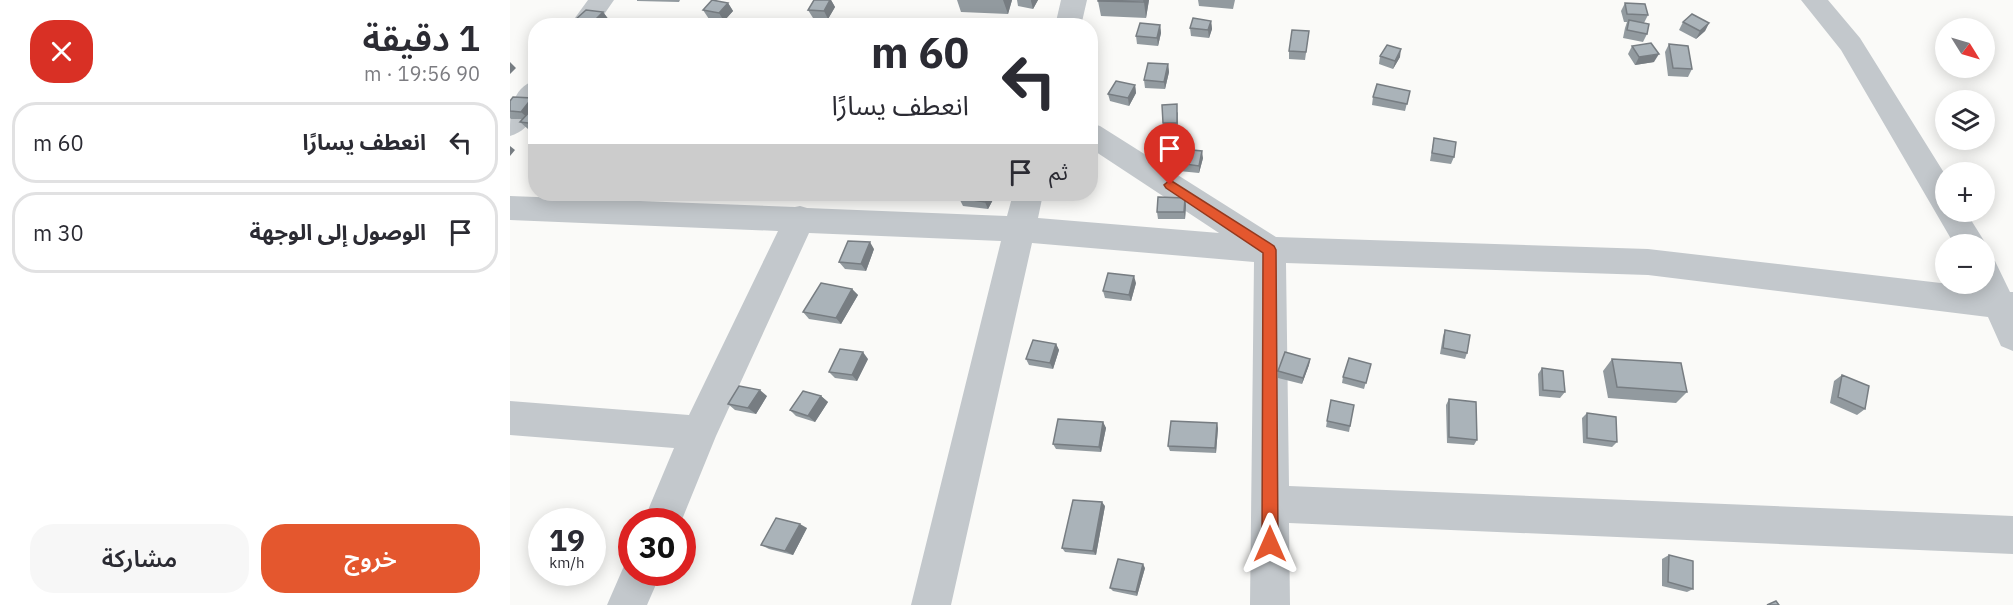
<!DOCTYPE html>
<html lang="ar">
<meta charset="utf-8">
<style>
:root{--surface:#fff;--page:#f7f7f7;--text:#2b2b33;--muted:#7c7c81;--line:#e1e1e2;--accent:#e4572e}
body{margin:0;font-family:"IBM Plex Sans","Noto Sans Arabic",sans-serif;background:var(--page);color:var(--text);direction:rtl;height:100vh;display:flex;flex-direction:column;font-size:22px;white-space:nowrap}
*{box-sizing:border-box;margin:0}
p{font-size:20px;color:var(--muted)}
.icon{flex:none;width:33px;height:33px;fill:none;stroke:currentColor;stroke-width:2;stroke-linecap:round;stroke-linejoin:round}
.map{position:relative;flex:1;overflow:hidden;direction:ltr}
.side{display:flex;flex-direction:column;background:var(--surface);width:510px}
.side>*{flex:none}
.hud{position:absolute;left:18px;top:18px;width:570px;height:183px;border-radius:24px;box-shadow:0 3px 15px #0003;direction:rtl;background:#fff;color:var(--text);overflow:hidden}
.needle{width:39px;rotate:127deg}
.fabs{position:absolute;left:1425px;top:18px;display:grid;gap:12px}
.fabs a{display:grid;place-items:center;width:60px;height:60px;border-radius:50%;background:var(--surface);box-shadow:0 3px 15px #0003;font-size:30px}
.speed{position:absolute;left:18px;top:508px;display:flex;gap:12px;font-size:30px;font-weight:700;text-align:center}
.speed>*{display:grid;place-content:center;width:78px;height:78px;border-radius:50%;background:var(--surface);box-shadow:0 3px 15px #0003;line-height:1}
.speed small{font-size:15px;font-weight:400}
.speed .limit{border:9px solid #d22;background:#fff;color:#111}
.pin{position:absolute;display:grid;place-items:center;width:51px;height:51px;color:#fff;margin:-62px -26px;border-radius:50% 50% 50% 0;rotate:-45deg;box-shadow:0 0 6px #0007}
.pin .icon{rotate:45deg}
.me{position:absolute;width:66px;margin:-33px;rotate:0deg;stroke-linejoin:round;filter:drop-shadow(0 0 4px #0008)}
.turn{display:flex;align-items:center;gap:21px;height:126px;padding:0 30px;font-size:27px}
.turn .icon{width:78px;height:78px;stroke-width:2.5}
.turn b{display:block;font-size:42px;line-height:51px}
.then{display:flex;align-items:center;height:57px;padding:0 30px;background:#0003;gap:12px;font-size:22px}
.round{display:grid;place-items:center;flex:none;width:63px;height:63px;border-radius:24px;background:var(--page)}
.summary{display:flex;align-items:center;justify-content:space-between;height:102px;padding:0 30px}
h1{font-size:36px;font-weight:600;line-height:45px}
.action{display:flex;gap:12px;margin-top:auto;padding:12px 30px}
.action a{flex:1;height:69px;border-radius:24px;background:var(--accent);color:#fff;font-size:24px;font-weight:600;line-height:69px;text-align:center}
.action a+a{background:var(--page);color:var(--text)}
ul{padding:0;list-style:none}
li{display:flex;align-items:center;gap:18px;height:81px;margin:0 12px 9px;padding:0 18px;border:3px solid var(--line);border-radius:24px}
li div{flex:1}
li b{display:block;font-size:22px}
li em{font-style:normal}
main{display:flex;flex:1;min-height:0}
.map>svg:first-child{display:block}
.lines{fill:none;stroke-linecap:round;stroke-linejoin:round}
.minor{fill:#c3c8cc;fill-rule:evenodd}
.wall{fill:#929a9f}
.shaded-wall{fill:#777d82}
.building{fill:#aab3b9;stroke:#777d82;stroke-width:1.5}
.route{fill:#e4572e;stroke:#94391e;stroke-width:1.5}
</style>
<main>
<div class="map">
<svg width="1503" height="605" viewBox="0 0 1503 605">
<rect width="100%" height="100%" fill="#fafaf8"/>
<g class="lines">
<!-- minor -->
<path class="minor" d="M78 0H104L86 26H59Z
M551 0H577L571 26H545Z
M1291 0H1318L1350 38 1436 176V212H1456L1476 244 1474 246V244H1444L1331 50Z
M26 80C26 104 27 128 0 136 0 114 0 88 26 80Z
M580 123 590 126 766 237 1138 249 1465 287 1464 284H1474V257L1485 261 1500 292H1503V351L1491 346 1478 317 1138 275 776 263 779 486 1503 516V554L779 523 780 605H740L744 262 522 243 441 605H401L491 241 299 233 206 436 171 522H133L164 448 0 435V401L179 415 268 231 0 220V196L285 207 290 206 297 208 497 216 503 194H533L528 218 709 233 580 148Z
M122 557V573H151L137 605H97L117 559Z"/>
</g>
<!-- wall -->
<path class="wall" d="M127 0H170L169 2 127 1Z
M304 0H321L325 7 318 19 303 18 298 10Z
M447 0H502L498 14 451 12Z
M507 0H528L523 9 508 6Z
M639 0 636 18 591 16 588 1Z
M688 0H725L723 9 689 6Z
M218 3 223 11 214 21 199 19 193 10Z
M1115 3 1138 15 1134 23 1137 34 1133 42 1113 38 1115 28 1117 22H1114L1111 11Z
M93 12 99 20 94 26H70L65 20Z
M701 21 702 29 699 38 681 36 680 28Z
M1173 22 1199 23 1195 31 1186 39 1169 30Z
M650 25 651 33 648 46 627 44 626 36Z
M798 39 795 60 779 59V51Z
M1159 44 1182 69 1178 77 1158 76 1155 52Z
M1122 46 1144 62 1125 65 1118 54Z
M870 56 890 57 883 69 869 64Z
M658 64 659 72 655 89 635 88 634 80Z
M625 85 626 93 619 106 600 101 598 94Z
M900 91 895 111 862 105 863 97Z
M22 98 26 101V136L10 122 12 119H1L0 118V101Z
M668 112V131H654L653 123Z
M924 138 944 157 941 164 920 161Z
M693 158 689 173 669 171 668 163Z
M176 194H199L195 199 177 195Z
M486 194 478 209 453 206 449 198Z
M676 205 675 219H648L647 212Z
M364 249 356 271 335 269 329 262Z
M626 283 621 301 595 298 593 291Z
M342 289 348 295 331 324 299 319 293 312Z
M935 330 957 353 955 359 930 354 933 336Z
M546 344 549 350 543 369 519 365 516 359Z
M358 359 347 381 325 378 319 372Z
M800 359 799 365 792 384 768 378V371Z
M1102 359 1177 392 1166 403 1098 398 1093 371Z
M861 364 854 389 832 383 833 377Z
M1032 368 1055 392 1050 398 1029 396 1028 374Z
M1332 375 1355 409 1347 415 1320 403 1324 381Z
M257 396 246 414 225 410 218 404Z
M311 396 318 402 305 422 286 416 280 410Z
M939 399 967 440 964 445 937 443 936 405Z
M844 405 839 432 816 427 817 421Z
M1077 413 1107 442 1102 447 1073 443 1072 418Z
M593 422 596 428 591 452 546 449 543 444Z
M708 428 706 453 660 451 658 446Z
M595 506 586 555 555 552 552 548Z
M297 528 283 555 259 549 251 545Z
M1159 555 1183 589 1177 592 1152 586V559Z
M635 568 627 596 603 591 600 588Z"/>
<!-- shaded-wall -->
<path class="shaded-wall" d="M320 0H321L325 7 318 19 314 11Z
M493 0H502L498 14Z
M521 0H528L523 9 521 1Z
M634 0H639L636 18 634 2Z
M218 3 223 11 214 21 209 13Z
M93 12 99 20 94 26H84L82 23Z
M701 21 702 29 699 38 698 30Z
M1199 23 1195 31 1186 39 1190 31Z
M650 25 651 33 648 46 647 38Z
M891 49 890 57 883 69 885 61Z
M1149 54 1144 62 1125 65 1129 57Z
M0 62 6 68 0 74Z
M658 64 659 72 655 89 654 82Z
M625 85 626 93 619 106 618 98Z
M22 98 26 101V112L20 120 11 112Z
M0 146 5 150 0 156Z
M692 151 693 158 689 173V166Z
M190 194H199L195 199Z
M479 194H486L478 209 475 202Z
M675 198 676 205 675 219 674 212Z
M360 242 364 249 356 271 351 264Z
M624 276 626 283 621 301 619 295Z
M342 289 348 295 331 324 326 318Z
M546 344 549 350 543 369 540 363Z
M353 352 358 359 347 381 342 375Z
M800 359 799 365 792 384 793 378Z
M250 390 257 396 246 414 238 408Z
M311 396 318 402 305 422 298 416Z
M593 422 596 428 591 452 589 447Z
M707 423 708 428 706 453 705 448Z
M592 502 595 506 586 555 583 551Z
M290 524 297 528 283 555 275 551Z
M633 564 635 568 627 596 626 592Z"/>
<!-- building -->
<path class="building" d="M202 0 218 3 209 13 193 10Z
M304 0H320L314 11 298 10Z
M588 0H634V2L588 1Z
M1115 3 1135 4 1138 15 1117 14Z
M76 10 93 12 82 23 65 20Z
M1182 14 1199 23 1190 31 1173 22Z
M683 18 701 21 698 30 680 28Z
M1119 20 1139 24 1137 34 1117 30Z
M630 23 650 25 647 38 626 36Z
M782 30 799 31 796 52 779 51Z
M1141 43 1149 54 1129 57 1122 46Z
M1159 44 1178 46 1182 69 1163 68Z
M877 45 891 49 885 61 870 56Z
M638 63 658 64 654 82 634 80Z
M606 81 625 85 618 98 598 94Z
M867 84 900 91 897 104 863 97Z
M3 97 22 98 11 112 0 111V101Z
M667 104V123H653L652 105Z
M23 108H26V124L10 122Z
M924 138 946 142 944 157 922 153Z
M672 149 692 151 689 166 668 163Z
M451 194H479L475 202 449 198Z
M648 197 675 198 674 212H647Z
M338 241 360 242 351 264 329 262Z
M598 273 624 276 619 295 593 291Z
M311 283 342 289 326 318 293 312Z
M935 330 960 335 957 353 933 348Z
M523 340 546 344 540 363 516 359Z
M330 349 353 352 342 375 319 372Z
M775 352 800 359 793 378 768 371Z
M839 358 861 364 856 383 833 377Z
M1102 359 1171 363 1177 392 1107 387Z
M1032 368 1053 371 1055 392 1033 390Z
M1332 375 1359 386 1355 409 1328 397Z
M229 386 250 390 238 408 218 404Z
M293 391 311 396 298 416 280 410Z
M939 399 966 402 967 440 939 437Z
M821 400 844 405 840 426 817 421Z
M1077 413 1106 417 1107 442 1077 438Z
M548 419 593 422 589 447 543 444Z
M661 421 707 423 705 448 658 446Z
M563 500 592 502 583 551 552 548Z
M266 518 290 524 275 551 251 545Z
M1159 555 1183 561V589L1158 582Z
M608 559 633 564 626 592 600 588Z
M1266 601 1269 605H1257Z"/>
<!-- route -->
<path class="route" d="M660 180 764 246 766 250 768 544 765 550 760 552 754 550 752 544 753 253 656 188 654 185Z"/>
</svg>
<div class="fabs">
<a><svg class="needle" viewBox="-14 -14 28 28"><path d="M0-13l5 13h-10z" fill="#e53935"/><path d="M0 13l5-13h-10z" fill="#7c7c81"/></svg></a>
<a><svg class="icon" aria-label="layers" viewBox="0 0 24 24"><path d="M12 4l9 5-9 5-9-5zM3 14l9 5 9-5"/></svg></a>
<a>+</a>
<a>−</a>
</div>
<div class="speed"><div>19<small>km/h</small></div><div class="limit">30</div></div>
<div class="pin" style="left:660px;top:185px;background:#d93025"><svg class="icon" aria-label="arrive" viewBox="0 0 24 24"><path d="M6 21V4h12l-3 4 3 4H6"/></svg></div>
<svg class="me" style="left:760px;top:544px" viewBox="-20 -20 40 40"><path d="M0-17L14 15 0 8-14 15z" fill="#e4572e" stroke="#fff" stroke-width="4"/></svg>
<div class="hud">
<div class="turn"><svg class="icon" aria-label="left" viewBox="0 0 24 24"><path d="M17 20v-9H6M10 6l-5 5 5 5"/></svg><div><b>60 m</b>انعطف يسارًا</div></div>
<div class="then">ثم<svg class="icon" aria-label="arrive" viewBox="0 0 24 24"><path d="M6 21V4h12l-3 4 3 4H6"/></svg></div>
</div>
</div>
<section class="side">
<div class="summary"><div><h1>1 دقيقة</h1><p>90 m · 19:56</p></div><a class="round" style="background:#d93025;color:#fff"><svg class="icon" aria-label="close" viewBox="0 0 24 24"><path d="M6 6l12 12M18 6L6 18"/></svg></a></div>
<ul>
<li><svg class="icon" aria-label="left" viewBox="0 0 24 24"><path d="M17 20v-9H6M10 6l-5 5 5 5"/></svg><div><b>انعطف يسارًا</b></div><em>60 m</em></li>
<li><svg class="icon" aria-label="arrive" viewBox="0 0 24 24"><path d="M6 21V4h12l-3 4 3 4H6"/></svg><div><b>الوصول إلى الوجهة</b></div><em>30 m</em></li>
</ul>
<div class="action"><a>خروج</a><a>مشاركة</a></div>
</section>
</main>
